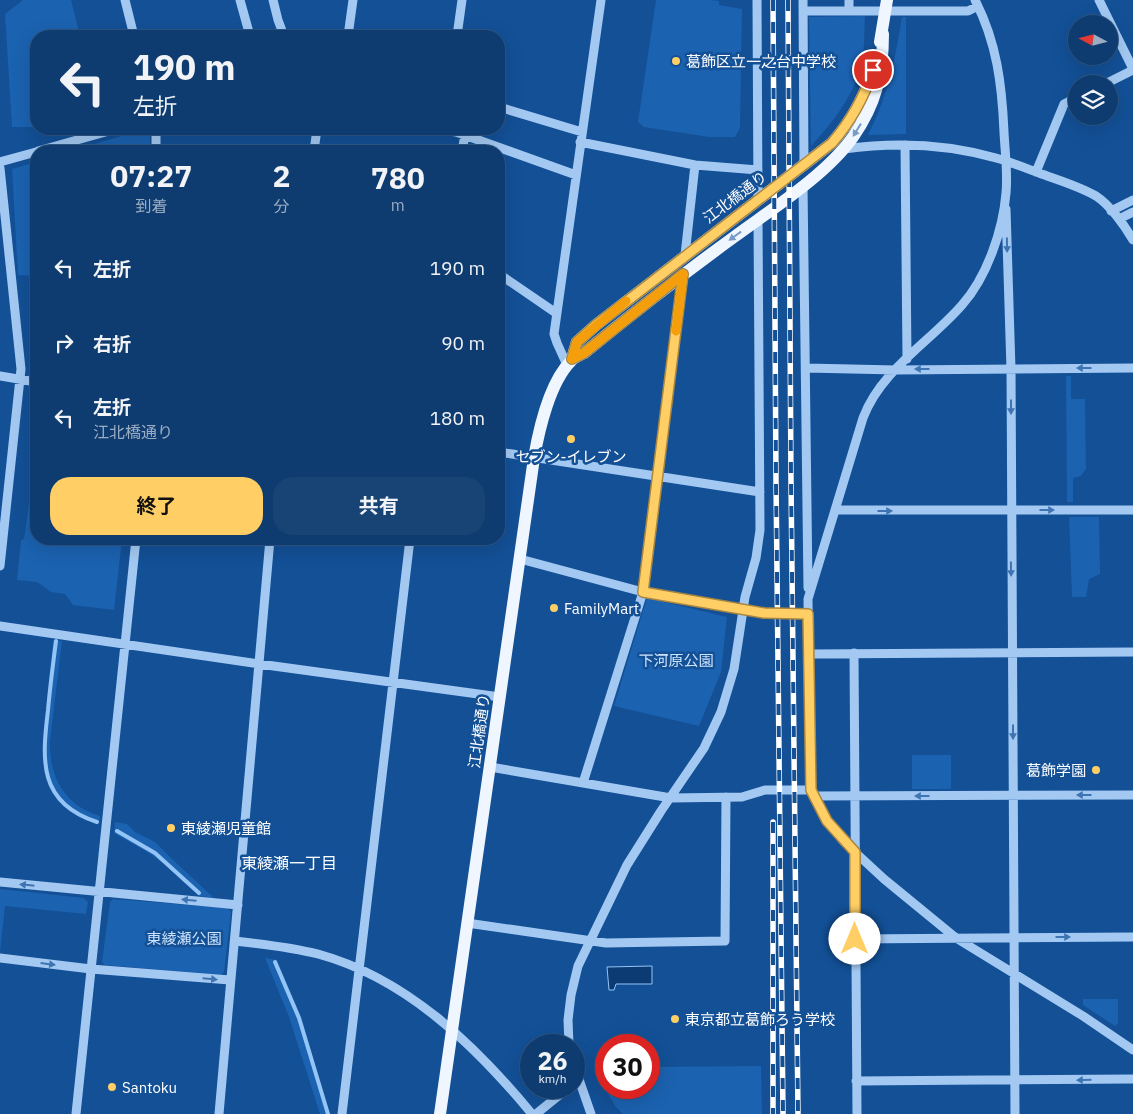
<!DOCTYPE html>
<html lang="ja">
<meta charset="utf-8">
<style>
:root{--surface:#0e3c70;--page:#174375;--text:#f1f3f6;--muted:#9badc3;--line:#2e5683;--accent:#ffce65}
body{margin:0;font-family:"IBM Plex Sans","Noto Sans JP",sans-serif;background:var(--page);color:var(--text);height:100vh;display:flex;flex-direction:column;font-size:19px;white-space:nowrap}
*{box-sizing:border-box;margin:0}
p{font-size:16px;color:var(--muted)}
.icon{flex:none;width:28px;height:28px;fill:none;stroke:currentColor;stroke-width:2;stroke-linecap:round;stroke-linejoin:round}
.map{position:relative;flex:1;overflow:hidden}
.drawer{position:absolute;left:30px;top:145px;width:475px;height:400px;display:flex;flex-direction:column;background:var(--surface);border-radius:20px;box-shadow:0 5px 20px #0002,0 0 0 1px var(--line)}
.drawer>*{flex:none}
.banner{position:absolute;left:30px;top:30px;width:475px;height:105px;border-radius:20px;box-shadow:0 5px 20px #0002,0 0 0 1px var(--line);background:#0e3c70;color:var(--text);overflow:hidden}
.needle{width:32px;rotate:277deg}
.fabs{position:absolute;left:1068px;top:15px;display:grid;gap:10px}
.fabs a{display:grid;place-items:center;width:50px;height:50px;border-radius:50%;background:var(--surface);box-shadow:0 5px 20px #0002,0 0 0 1px var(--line);font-size:25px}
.speed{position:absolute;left:520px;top:1034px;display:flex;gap:10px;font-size:25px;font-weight:700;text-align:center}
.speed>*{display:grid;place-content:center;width:65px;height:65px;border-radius:50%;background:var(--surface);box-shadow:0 5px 20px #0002,0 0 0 1px var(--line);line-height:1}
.speed small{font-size:12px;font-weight:400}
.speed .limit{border:8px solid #d22;background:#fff;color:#111}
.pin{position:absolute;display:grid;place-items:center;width:42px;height:42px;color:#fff;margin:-21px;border:2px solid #fff;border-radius:50%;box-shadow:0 1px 5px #0007}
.me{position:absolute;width:55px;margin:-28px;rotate:0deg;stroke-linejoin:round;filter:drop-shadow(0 0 4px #0008)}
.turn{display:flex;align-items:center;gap:18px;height:105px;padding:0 20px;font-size:22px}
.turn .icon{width:65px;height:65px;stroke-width:2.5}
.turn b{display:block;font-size:35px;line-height:42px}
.eta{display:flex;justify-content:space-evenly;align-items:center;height:85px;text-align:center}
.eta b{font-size:30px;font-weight:700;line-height:35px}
.cta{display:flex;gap:10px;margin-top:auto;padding:10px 20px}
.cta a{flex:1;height:58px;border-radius:20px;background:var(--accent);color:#111;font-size:20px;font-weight:700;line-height:58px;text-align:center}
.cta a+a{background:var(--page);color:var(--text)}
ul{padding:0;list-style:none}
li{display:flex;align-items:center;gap:15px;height:75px;padding:0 20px}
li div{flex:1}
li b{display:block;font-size:19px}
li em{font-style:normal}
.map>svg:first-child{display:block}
.green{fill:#1b62b0}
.water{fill:#0c3a72;stroke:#95c5f6}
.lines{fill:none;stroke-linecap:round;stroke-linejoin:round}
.stream{stroke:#95c5f6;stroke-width:4}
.minor{stroke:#a3c9f3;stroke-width:9}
.major{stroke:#eff6ff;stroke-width:12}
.rail-casing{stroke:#fff;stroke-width:5.5}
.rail{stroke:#135096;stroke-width:4;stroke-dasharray:11;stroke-linecap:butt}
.oneway{fill:#769bc5}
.oneway2{fill:#3e74b2}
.route-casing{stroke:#a68642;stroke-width:12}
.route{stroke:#ffce65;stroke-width:9}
.slow{stroke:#f59e0b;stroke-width:9}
.poi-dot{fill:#ffce65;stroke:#135096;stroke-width:2}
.labels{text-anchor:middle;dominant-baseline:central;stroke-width:5;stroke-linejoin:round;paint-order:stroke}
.poi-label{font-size:15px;fill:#fff;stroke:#135096;text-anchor:start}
.street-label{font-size:15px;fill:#fff;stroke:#135096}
.park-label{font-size:15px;fill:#cbe3fd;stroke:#135096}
.neighbourhood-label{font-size:16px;fill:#fff;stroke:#135096}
</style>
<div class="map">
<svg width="1133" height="1114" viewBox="0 0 1133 1114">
<rect width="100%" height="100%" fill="#135096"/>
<!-- green -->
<path class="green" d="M23 0H71L80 36H36V127H12L5 14Z
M656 0H711L719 1V5L742 9 740 128 735 137H709L644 127 638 122Z
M865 16C864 32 865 51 861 67 852 98 833 122 811 146L809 17Z
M902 17H906V134L868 135C888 96 895 60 902 17Z
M145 129 150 132V151H71Z
M36 162V276L18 275 12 169Z
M1066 376H1071V399H1085L1086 469 1081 476 1073 478V502H1067Z
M36 496V539H122L114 610 73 605 65 594 51 592 37 582 17 580 21 540 24 539 29 503H35Z
M1069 517H1099L1100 574 1089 579 1086 597H1072Z
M647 598 727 617 721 672 699 726 614 706Z
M53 640 62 641 50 741C49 777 64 805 100 816L99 825C40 801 40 770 46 713 48 689 51 664 53 640Z
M912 755H951V789H912Z
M115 822 127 824 135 832 155 842 171 858 214 898 199 896 164 864 149 853 114 833Z
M0 889 84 898 88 902 86 914 5 906 0 952Z
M113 899 227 908 231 912 224 972 221 975 105 965 102 962 110 902Z
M265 958 277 960 302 1019 329 1114H320L289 1017Z
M1083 999H1118V1023L1115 1026 1083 1005Z
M761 1066 762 1114H623L616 1107 607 1092 614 1088H649V1068L650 1067Z"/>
<!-- water -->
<path class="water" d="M652 966V984H616L614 990H609L607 967Z"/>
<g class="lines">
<!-- stream -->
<path class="stream" d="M56 641C53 664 50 687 48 710 42 760 38 803 97 822
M117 831 155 853 199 893
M275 962 299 1018 328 1114"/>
<!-- minor -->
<path class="minor" d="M125 0 134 36
M240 0 250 36
M273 0 278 20 284 36
M757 0 758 200
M803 0 804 166
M975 0C997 43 1002 85 1004 132 1005 153 1008 173 1006 193 1003 230 987 277 962 305 930 342 881 370 863 418L808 599 810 779 814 796 827 821 844 842 884 879 956 938 1083 1016 1133 1050
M1099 0 1133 69
M803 11H968L978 6
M849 11V0
M348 36 353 0
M457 36 462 0
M1105 84 1133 70
M499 107 582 132
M437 129 456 132 576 175
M580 142 695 165 758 170
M905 145 907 359
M844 149C894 142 947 144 996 158 1011 162 1025 168 1039 173 1058 180 1079 186 1096 196 1110 205 1125 226 1133 240
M38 151 116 129
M156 151V129
M314 151 317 129
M462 151 465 135
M0 162 36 152
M0 168 21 369 0 566
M1036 172 1064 104 1076 98
M803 185 808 588
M1006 209 1011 369 1015 1114
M1111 211 1133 200
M1119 219 1133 212
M685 255 695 165
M499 274 556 313
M567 365 557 343 554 334 601 0
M806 368 896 370 1133 368
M0 376 36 382
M499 452 760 492
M836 510H1133
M520 559 643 592 764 613H808
M0 626 259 664 500 697
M854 653 857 1114
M809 654 1133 652
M490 767 671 798 742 797 765 790H811
M583 783 643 592 683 275
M814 796 1133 795
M0 882 238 905
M467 923 606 943 725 941 726 797
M855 939 1133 937
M235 941C262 944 291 947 318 954 406 978 475 1045 532 1114
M0 958 91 969 230 980
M569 1045 568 1020 571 995 578 966 627 865 661 811 704 748 721 712 734 669 745 597 756 558 760 530 758 219
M574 1065 591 1114
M856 1081 1133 1079
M76 1114 136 539
M219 1114 270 539
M342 1114 410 539
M536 1114 568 1088"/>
<!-- major -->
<path class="major" d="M880 42 887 0
M572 359 577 342 596 325 832 143C853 119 867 93 875 62
M440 1114 534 458C539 429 550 382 571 361 574 357 580 355 584 353 633 313 683 274 734 237 772 209 826 175 853 137 876 104 883 74 883 34"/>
<!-- rail casing -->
<g class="rail-casing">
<path id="rail" d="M773 0 776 481 783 1114
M788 0 791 481 798 1114
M773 822V1114"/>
</g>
<!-- rail -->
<use href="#rail" class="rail"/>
</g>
<!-- one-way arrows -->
<defs><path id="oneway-solid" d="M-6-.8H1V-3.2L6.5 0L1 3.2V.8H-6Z" transform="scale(1.25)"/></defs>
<g class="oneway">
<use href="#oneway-solid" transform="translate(857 130) rotate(122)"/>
<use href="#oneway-solid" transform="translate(735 236) rotate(144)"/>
</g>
<g class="oneway2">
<use href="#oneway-solid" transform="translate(1007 245) rotate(89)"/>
<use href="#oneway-solid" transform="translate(1084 368) rotate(180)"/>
<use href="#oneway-solid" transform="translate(922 369) rotate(180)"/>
<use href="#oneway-solid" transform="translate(1011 407) rotate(90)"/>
<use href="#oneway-solid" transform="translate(1047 510)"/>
<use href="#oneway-solid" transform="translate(885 511)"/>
<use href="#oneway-solid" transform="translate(1011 569) rotate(89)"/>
<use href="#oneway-solid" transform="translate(1013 732) rotate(90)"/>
<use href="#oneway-solid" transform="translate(1084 795) rotate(180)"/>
<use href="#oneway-solid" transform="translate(922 796) rotate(180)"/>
<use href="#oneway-solid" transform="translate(27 885) rotate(-174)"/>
<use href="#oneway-solid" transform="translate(189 900) rotate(-175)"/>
<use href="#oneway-solid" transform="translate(1063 937)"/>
<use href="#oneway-solid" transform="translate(48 964) rotate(7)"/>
<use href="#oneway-solid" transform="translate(210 979) rotate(5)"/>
<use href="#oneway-solid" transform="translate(1084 1080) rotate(179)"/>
</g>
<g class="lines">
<!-- route casing -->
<g class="route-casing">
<path id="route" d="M855 939V852L827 821 811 790 808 614 764 613 643 592 683 274 584 353 572 359 577 342 596 325 832 143C851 121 864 98 873 70"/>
</g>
<!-- route -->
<use href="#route" class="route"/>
<!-- slow -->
<path class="slow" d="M626 301 577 342 572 359 584 353 683 274 676 331"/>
</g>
<!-- markers -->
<g class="poi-dot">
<circle cx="676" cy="61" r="5"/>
<circle cx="571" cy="439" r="5"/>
<circle cx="554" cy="608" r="5"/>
<circle cx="1096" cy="770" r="5"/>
<circle cx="171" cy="828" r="5"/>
<circle cx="675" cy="1019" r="5"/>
<circle cx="112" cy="1087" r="5"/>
</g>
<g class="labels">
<!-- poi labels -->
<g class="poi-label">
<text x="686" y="61">葛飾区立一之台中学校</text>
<text x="571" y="456" text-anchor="middle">セブン-イレブン</text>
<text x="564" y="608">FamilyMart</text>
<text x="1086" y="770" text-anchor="end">葛飾学園</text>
<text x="181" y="828">東綾瀬児童館</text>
<text x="685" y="1019">東京都立葛飾ろう学校</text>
<text x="122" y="1087">Santoku</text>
</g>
<!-- street labels -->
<g class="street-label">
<text transform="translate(735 197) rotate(-37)">江北橋通り</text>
<text transform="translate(479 731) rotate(-82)">江北橋通り</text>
</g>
<!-- park labels -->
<g class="park-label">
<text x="676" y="660">下河原公園</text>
<text x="184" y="938">東綾瀬公園</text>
</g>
<!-- neighbourhood labels -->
<g class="neighbourhood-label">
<text x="289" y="863">東綾瀬一丁目</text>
</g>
</g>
</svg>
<div class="fabs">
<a><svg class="needle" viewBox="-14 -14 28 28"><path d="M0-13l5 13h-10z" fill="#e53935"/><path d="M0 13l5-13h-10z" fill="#9badc3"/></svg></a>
<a><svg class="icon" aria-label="layers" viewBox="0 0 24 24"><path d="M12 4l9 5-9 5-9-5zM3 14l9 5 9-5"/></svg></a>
</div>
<div class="speed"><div>26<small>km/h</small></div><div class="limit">30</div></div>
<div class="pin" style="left:873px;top:70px;background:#d93025"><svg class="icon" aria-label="arrive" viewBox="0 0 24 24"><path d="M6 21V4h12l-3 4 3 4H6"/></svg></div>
<svg class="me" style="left:855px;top:939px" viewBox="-20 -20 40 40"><circle r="19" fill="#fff"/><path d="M0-13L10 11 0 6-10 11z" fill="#ffce65"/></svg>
<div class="banner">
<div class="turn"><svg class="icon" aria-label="left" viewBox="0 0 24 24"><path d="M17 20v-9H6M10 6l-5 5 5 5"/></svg><div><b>190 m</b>左折</div></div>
</div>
<section class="drawer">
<div class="eta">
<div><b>07:27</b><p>到着</p></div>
<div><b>2</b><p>分</p></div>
<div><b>780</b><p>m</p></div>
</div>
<ul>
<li><svg class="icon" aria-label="left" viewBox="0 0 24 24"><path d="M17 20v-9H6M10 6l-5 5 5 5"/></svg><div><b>左折</b></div><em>190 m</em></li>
<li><svg class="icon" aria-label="right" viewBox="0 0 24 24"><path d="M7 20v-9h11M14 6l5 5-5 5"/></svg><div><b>右折</b></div><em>90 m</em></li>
<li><svg class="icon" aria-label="left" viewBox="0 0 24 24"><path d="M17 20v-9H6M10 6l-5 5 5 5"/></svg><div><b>左折</b><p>江北橋通り</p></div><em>180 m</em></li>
</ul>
<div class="cta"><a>終了</a><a>共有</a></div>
</section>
</div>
